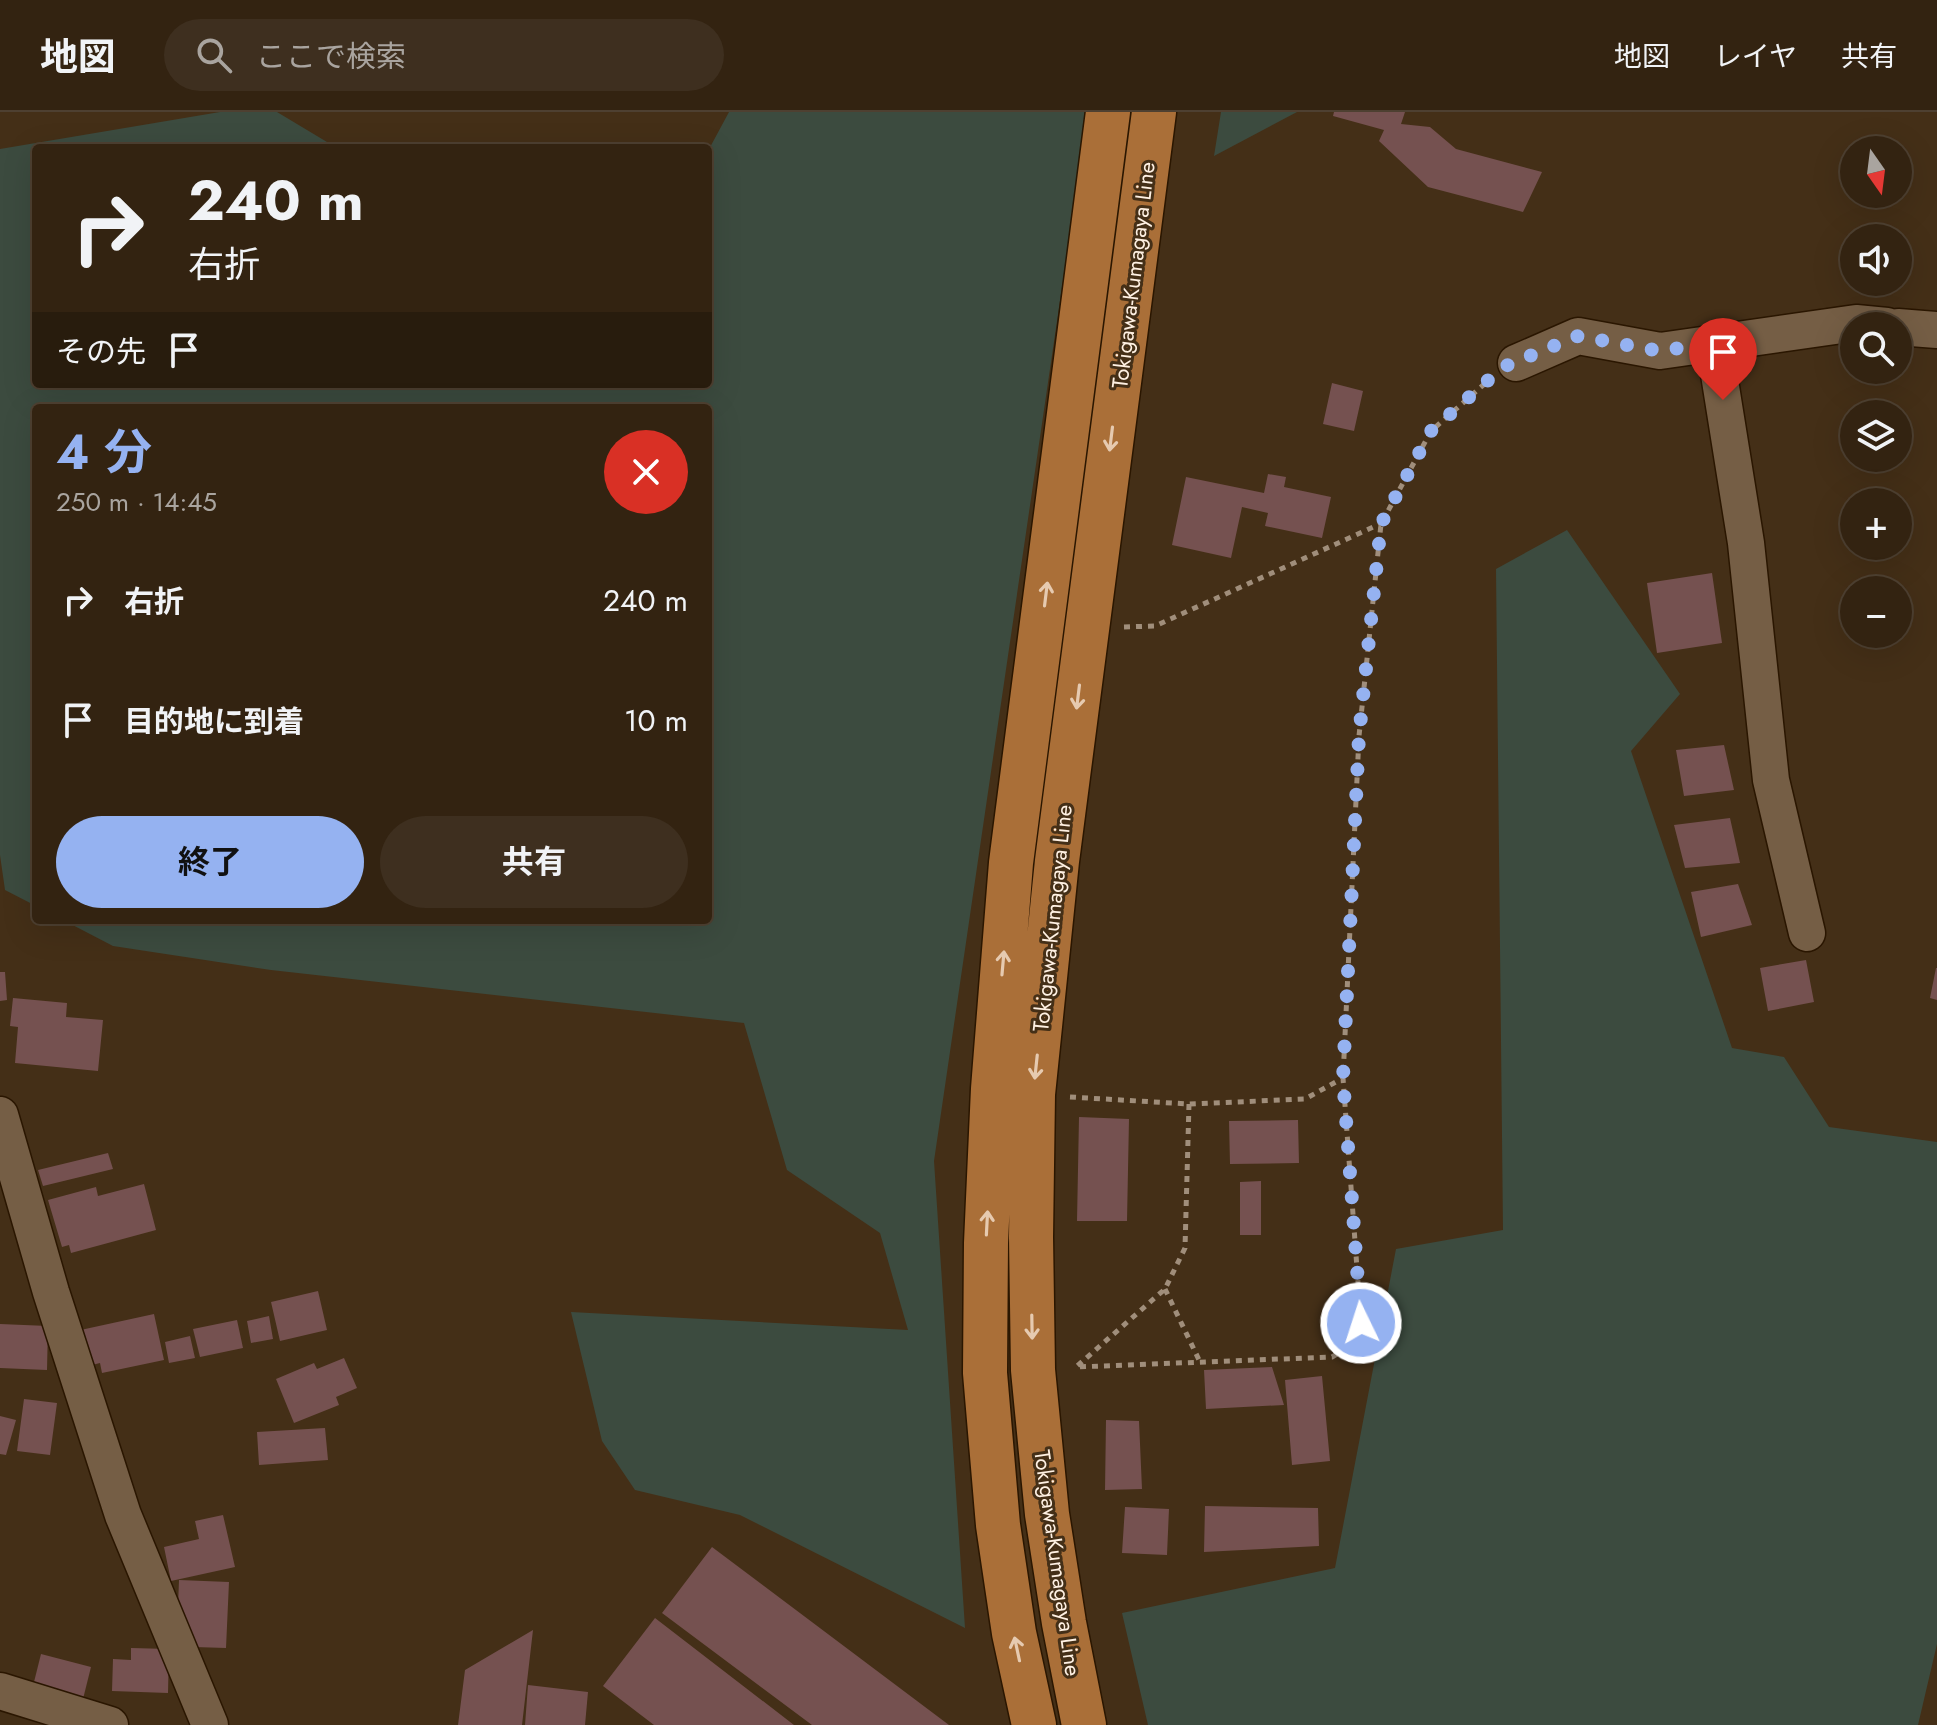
<!DOCTYPE html>
<html lang="ja">
<meta charset="utf-8">
<style>
:root{--surface:#332311;--page:#3e2f1f;--text:#f1f3f6;--muted:#a9a49f;--line:#4e4031;--accent:#95b2f1}
body{margin:0;font-family:Jost,"Noto Sans JP",sans-serif;background:var(--page);color:var(--text);height:100vh;display:flex;flex-direction:column;font-size:30px;white-space:nowrap}
*{box-sizing:border-box;margin:0}
p{font-size:26px;color:var(--muted)}
.icon{flex:none;width:44px;height:44px;fill:none;stroke:currentColor;stroke-width:2;stroke-linecap:round;stroke-linejoin:round}
.map{position:relative;flex:1;overflow:hidden}
.panel{position:absolute;left:32px;top:292px;width:680px;height:520px;display:flex;flex-direction:column;background:var(--surface);border-radius:8px;box-shadow:0 8px 32px #0002,0 0 0 2px var(--line)}
.panel>*{flex:none}
.banner{position:absolute;left:32px;top:32px;width:680px;height:244px;border-radius:8px;box-shadow:0 8px 32px #0002,0 0 0 2px var(--line);background:#332311;color:var(--text);overflow:hidden}
.needle{width:52px;rotate:166deg}
.tools{position:absolute;left:1840px;top:24px;display:grid;gap:16px}
.tools a{display:grid;place-items:center;width:72px;height:72px;border-radius:50%;background:var(--surface);box-shadow:0 8px 32px #0002,0 0 0 2px var(--line);font-size:40px}
.pin{position:absolute;display:grid;place-items:center;width:68px;height:68px;color:#fff;margin:-82px -34px;border-radius:50% 50% 50% 0;rotate:-45deg;box-shadow:0 0 8px #0007}
.pin .icon{rotate:45deg}
.me{position:absolute;width:88px;margin:-44px;rotate:356deg;stroke-linejoin:round;filter:drop-shadow(0 0 6px #0008)}
.turn{display:flex;align-items:center;gap:28px;height:168px;padding:0 24px;font-size:36px}
.turn .icon{width:104px;height:104px;stroke-width:2.5}
.turn b{display:block;font-size:56px;line-height:68px}
.then{display:flex;align-items:center;height:76px;padding:0 24px;background:#0003;gap:16px;font-size:30px}
.round{display:grid;place-items:center;flex:none;width:84px;height:84px;border-radius:42px;background:var(--page)}
.headline{display:flex;align-items:center;justify-content:space-between;height:136px;padding:0 24px}
h1{font-size:48px;font-weight:700;line-height:60px;color:var(--accent)}
.button{display:flex;gap:16px;margin-top:auto;padding:16px 24px}
.button a{flex:1;height:92px;border-radius:48px;background:var(--accent);color:#111;font-size:32px;font-weight:700;line-height:92px;text-align:center}
.button a+a{background:var(--page);color:var(--text)}
ul{padding:0;list-style:none}
li{display:flex;align-items:center;gap:24px;height:120px;padding:0 24px}
li div{flex:1}
li b{display:block;font-size:30px}
li em{font-style:normal}
header{display:flex;align-items:center;gap:48px;box-sizing:border-box;height:112px;padding:0 40px;background:var(--surface);border-bottom:2px solid var(--line)}
header strong{font-size:38px}
nav{display:flex;gap:44px;margin-inline-start:auto;font-size:28px}
.search{width:560px;height:72px;background:var(--page);display:flex;align-items:center;gap:20px;box-sizing:border-box;padding:0 28px;border-radius:44px;color:var(--muted);font-size:30px}
.map>svg:first-child{display:block}
.green{fill:#3c4b3f}
.building{fill:#755150}
.lines{fill:none;stroke-linecap:round;stroke-linejoin:round}
.minor-casing{stroke:#2a1600;stroke-width:39}
.major-casing{stroke:#2a1600;stroke-width:47}
.path{stroke:#a08e7b;stroke-width:5;stroke-dasharray:6 6;stroke-linecap:butt}
.minor{stroke:#755e45;stroke-width:36}
.major{stroke:#aa6f38;stroke-width:44}
.oneway{stroke:#e6cab0}
.route{stroke:#95b2f1;stroke-width:14;stroke-dasharray:0 25.2}
.labels{text-anchor:middle;dominant-baseline:central;stroke-width:6;stroke-linejoin:round;paint-order:stroke}
.street-label{font-size:22px;fill:#fff1e3;stroke:#442f17}
</style>
<header>
<strong>地図</strong>
<div class="search"><svg class="icon" aria-label="search" viewBox="0 0 24 24"><circle cx="10" cy="10" r="6"/><path d="M15 15l6 6"/></svg>ここで検索</div>
<nav><a>地図</a><a>レイヤ</a><a>共有</a></nav>
</header>
<div class="map">
<svg width="1937" height="1613" viewBox="0 0 1937 1613">
<rect width="100%" height="100%" fill="#442f17"/>
<!-- green -->
<path class="green" d="M220 0H277L337 36H36V272H708V39L729 0H1085L1068 134 934 1049 965 1516 740 1403 635 1378 602 1329 571 1200 908 1218 880 1121 787 1058 744 911 271 858 113 834 63 808H708V296H36V794L5 778 0 743V37Z
M1221 0H1297L1214 44Z
M1567 418 1680 582 1631 639 1732 936 1784 945 1829 1015 1937 1030V1532L1918 1613H1148L1122 1501 1335 1456 1396 1137 1503 1118 1496 457Z"/>
<!-- building -->
<path class="building" d="M1334 0H1405L1401 12 1430 15 1456 37 1542 60 1523 100 1428 75 1379 29 1384 18 1333 4Z
M1332 271 1363 279 1354 319 1323 312Z
M1268 362 1286 365 1284 375 1331 385 1322 426 1265 414 1268 401 1242 395 1231 446 1172 433 1186 365 1264 381Z
M1712 461 1722 531 1657 541 1647 471Z
M1724 633 1734 678 1684 684 1676 638Z
M1730 706 1740 751 1685 756 1674 713Z
M1738 772 1752 813 1701 825 1691 780Z
M1806 848 1814 890 1768 899 1760 856Z
M1936 856H1937V888L1930 886Z
M0 860H5L7 888 0 889Z
M13 886 67 891 66 905 103 908 98 959 15 951 18 915 10 914Z
M1079 1005 1129 1007 1127 1109H1077Z
M1298 1008 1299 1051 1230 1052 1229 1009Z
M108 1041 113 1057 43 1074 38 1058Z
M1261 1069V1123H1240V1070Z
M144 1072 156 1118 71 1141 69 1133 62 1135 48 1088 96 1075 98 1084Z
M318 1179 327 1218 280 1229 271 1190Z
M154 1202 164 1248 102 1261 100 1251 84 1255 76 1219Z
M269 1204 273 1227 251 1231 247 1209Z
M237 1208 243 1236 200 1245 193 1217Z
M0 1212 48 1214 47 1258 0 1256Z
M190 1224 195 1246 169 1251 165 1230Z
M344 1246 357 1276 336 1285 339 1293 294 1311 276 1267 314 1251 317 1257Z
M1272 1255 1284 1293 1206 1297 1204 1258Z
M1322 1264 1330 1349 1292 1353 1285 1268Z
M24 1287 57 1291 50 1343 17 1339Z
M0 1304 16 1308 6 1343 0 1342Z
M1106 1308 1139 1309 1142 1377 1105 1378Z
M325 1316 328 1348 259 1353 257 1320Z
M1205 1394 1318 1396 1319 1434 1204 1440Z
M1125 1395 1169 1397 1167 1443 1122 1441Z
M223 1403 235 1455 171 1469 164 1435 199 1427 195 1409Z
M712 1435 949 1613H812L662 1501Z
M179 1468 229 1470 226 1536 194 1535 177 1520Z
M655 1506 794 1613H654L603 1574Z
M533 1518 522 1613H458L465 1558Z
M131 1536 169 1537 168 1581 112 1579 113 1547 131 1548Z
M41 1542 91 1555 83 1587 33 1574Z
M528 1573 588 1580 585 1613H525Z"/>
<g class="lines">
<!-- minor casing -->
<g class="minor-casing">
<path id="minor" d="M1898 215 1937 218
M1714 231 1746 431 1771 668 1807 821
M1516 251 1578 224 1660 239 1856 211 1887 214
M0 1003 51 1180 123 1403 210 1613
M0 1579 110 1613"/>
</g>
<!-- major casing -->
<g class="major-casing">
<path id="major" d="M1034 1613 1014 1521 998 1413 985 1261 986 1131 993 977 1011 751 1108 0
M1084 1613 1064 1511 1047 1402 1033 1258 1031 1125 1033 982 1057 749 1154 0"/>
</g>
<!-- path -->
<path class="path" d="M1124 515 1155 514 1380 412
M1070 985 1189 992 1305 987 1343 966
M1189 992 1185 1136 1165 1177 1076 1255 1332 1245 1352 1233 1361 1211 1343 966 1359 624 1381 412 1431 319 1489 268
M1165 1177 1200 1250"/>
<!-- minor -->
<use href="#minor" class="minor"/>
<!-- major -->
<use href="#major" class="major"/>
</g>
<!-- one-way arrows -->
<defs><path id="oneway-shaft" d="M-6 0H5M1.5-3L5.5 0L1.5 3" fill="none" stroke-width="1.6" stroke-linecap="round" stroke-linejoin="round" transform="scale(2)"/></defs>
<g class="oneway">
<use href="#oneway-shaft" transform="translate(1111 327) rotate(97)"/>
<use href="#oneway-shaft" transform="translate(1046 482) rotate(-83)"/>
<use href="#oneway-shaft" transform="translate(1078 585) rotate(97)"/>
<use href="#oneway-shaft" transform="translate(1003 851) rotate(-85)"/>
<use href="#oneway-shaft" transform="translate(1036 955) rotate(96)"/>
<use href="#oneway-shaft" transform="translate(987 1111) rotate(-87)"/>
<use href="#oneway-shaft" transform="translate(1032 1215) rotate(89)"/>
<use href="#oneway-shaft" transform="translate(1017 1537) rotate(-102)"/>
</g>
<g class="lines">
<!-- route -->
<path class="route" d="M1361 1211 1343 966 1359 624 1381 412 1431 319 1503 255 1578 224 1660 239 1714 231 1723 288"/>
</g>
<g class="labels">
<!-- street labels -->
<g class="street-label">
<text transform="translate(1133 163) rotate(-83)">Tokigawa-Kumagaya Line</text>
<text transform="translate(1052 806) rotate(-84)">Tokigawa-Kumagaya Line</text>
<text transform="translate(1058 1451) rotate(82)">Tokigawa-Kumagaya Line</text>
</g>
</g>
</svg>
<div class="tools">
<a><svg class="needle" viewBox="-14 -14 28 28"><path d="M0-13l5 13h-10z" fill="#e53935"/><path d="M0 13l5-13h-10z" fill="#a9a49f"/></svg></a>
<a><svg class="icon" aria-label="sound" viewBox="0 0 24 24"><path d="M4 9h4l5-4v14l-5-4H4zM17 9q2 3 0 6"/></svg></a>
<a><svg class="icon" aria-label="search" viewBox="0 0 24 24"><circle cx="10" cy="10" r="6"/><path d="M15 15l6 6"/></svg></a>
<a><svg class="icon" aria-label="layers" viewBox="0 0 24 24"><path d="M12 4l9 5-9 5-9-5zM3 14l9 5 9-5"/></svg></a>
<a>+</a>
<a>−</a>
</div>
<div class="pin" style="left:1723px;top:288px;background:#d93025"><svg class="icon" aria-label="arrive" viewBox="0 0 24 24"><path d="M6 21V4h12l-3 4 3 4H6"/></svg></div>
<svg class="me" style="left:1361px;top:1211px" viewBox="-20 -20 40 40"><circle r="17" fill="#95b2f1" stroke="#fff" stroke-width="3"/><path d="M0-11L8 9 0 5-8 9z" fill="#fff"/></svg>
<div class="banner">
<div class="turn"><svg class="icon" aria-label="right" viewBox="0 0 24 24"><path d="M7 20v-9h11M14 6l5 5-5 5"/></svg><div><b>240 m</b>右折</div></div>
<div class="then">その先<svg class="icon" aria-label="arrive" viewBox="0 0 24 24"><path d="M6 21V4h12l-3 4 3 4H6"/></svg></div>
</div>
<section class="panel">
<div class="headline"><div><h1>4 分</h1><p>250 m · 14:45</p></div><a class="round" style="background:#d93025;color:#fff"><svg class="icon" aria-label="close" viewBox="0 0 24 24"><path d="M6 6l12 12M18 6L6 18"/></svg></a></div>
<ul>
<li><svg class="icon" aria-label="right" viewBox="0 0 24 24"><path d="M7 20v-9h11M14 6l5 5-5 5"/></svg><div><b>右折</b></div><em>240 m</em></li>
<li><svg class="icon" aria-label="arrive" viewBox="0 0 24 24"><path d="M6 21V4h12l-3 4 3 4H6"/></svg><div><b>目的地に到着</b></div><em>10 m</em></li>
</ul>
<div class="button"><a>終了</a><a>共有</a></div>
</section>
</div>
